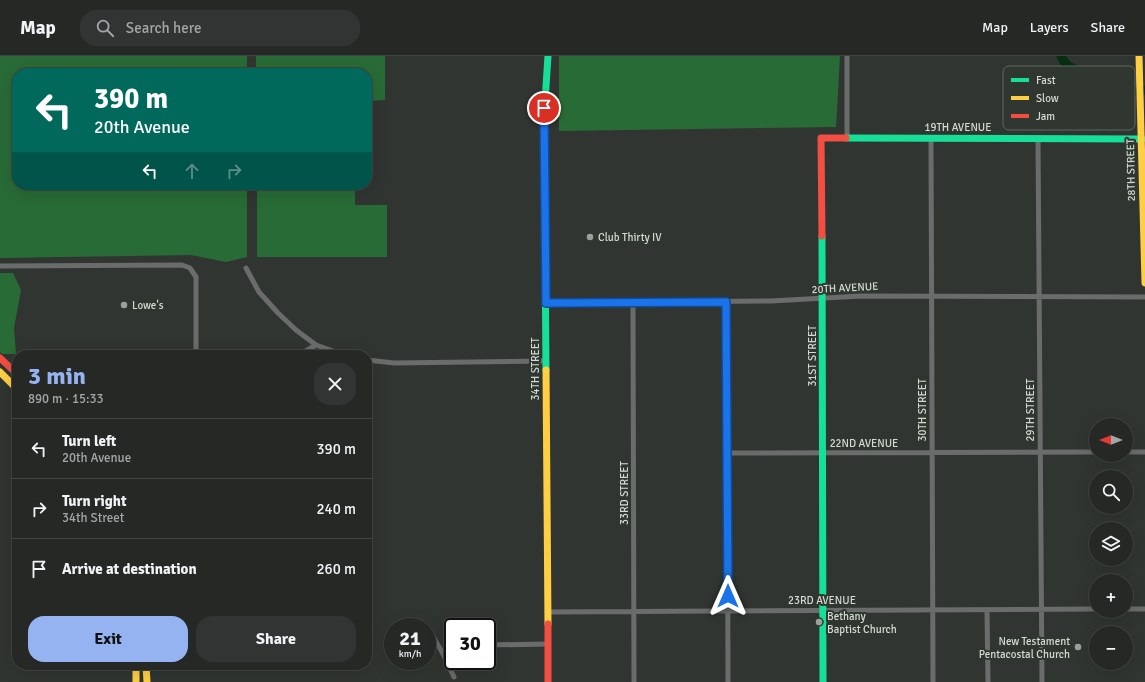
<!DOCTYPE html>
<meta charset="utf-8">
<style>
:root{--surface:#252825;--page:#313432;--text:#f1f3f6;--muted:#a3a6a7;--line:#424442;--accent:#95b2f1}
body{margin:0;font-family:Signika,sans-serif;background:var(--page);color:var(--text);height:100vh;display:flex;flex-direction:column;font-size:15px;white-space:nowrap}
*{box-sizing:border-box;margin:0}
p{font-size:13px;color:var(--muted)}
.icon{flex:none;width:22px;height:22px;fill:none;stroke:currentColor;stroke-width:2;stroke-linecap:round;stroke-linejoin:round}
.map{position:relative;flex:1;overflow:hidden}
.drawer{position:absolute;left:12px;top:294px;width:360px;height:320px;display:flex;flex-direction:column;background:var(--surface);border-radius:16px;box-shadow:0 4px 16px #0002,0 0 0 1px var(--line)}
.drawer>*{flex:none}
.top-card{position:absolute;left:12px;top:12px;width:360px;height:122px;border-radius:16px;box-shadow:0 4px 16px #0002,0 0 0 1px var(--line);background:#00695c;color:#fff;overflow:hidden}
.needle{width:26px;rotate:270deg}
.tools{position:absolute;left:1089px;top:362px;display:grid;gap:8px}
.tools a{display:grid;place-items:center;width:44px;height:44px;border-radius:50%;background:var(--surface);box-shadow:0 4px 16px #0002,0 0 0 1px var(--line);font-size:20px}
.speed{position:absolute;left:384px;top:562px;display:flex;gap:8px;font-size:20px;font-weight:700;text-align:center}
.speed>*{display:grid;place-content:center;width:52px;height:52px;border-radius:50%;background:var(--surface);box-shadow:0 4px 16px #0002,0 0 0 1px var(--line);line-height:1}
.speed small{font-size:10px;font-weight:400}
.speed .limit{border:2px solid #111;border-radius:6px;background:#fff;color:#111}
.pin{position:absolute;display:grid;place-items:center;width:34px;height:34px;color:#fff;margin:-17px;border:2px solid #fff;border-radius:50%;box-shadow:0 1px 4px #0007}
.me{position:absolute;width:44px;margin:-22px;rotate:0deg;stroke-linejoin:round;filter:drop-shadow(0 0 3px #0008)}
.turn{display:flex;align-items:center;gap:14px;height:84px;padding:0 16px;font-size:18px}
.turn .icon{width:52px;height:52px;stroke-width:2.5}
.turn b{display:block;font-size:28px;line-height:34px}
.lanes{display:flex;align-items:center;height:38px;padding:0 16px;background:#0003;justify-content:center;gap:20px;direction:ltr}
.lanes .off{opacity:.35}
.round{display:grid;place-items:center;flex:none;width:42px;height:42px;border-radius:16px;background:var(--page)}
.summary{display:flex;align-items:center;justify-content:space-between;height:68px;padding:0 16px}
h1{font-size:24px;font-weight:700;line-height:30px;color:var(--accent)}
.cta{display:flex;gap:8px;margin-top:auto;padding:8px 16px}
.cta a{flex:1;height:46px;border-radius:16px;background:var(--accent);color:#111;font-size:16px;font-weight:700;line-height:46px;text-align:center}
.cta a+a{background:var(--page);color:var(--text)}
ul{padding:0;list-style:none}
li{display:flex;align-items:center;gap:12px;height:60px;padding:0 16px;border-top:1px solid var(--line)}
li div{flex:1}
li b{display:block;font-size:15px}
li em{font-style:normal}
header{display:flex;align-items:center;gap:24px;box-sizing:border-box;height:56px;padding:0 20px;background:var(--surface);border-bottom:1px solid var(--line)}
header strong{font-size:19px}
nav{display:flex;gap:22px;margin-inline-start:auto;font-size:14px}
.search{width:280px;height:36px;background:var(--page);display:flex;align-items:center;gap:10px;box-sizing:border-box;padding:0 14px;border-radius:16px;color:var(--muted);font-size:15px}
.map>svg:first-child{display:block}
.forest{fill:#286b36}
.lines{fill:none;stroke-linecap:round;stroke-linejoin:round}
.river{stroke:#072d10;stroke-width:9}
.street{stroke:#6a6b6b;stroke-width:5}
.fast{stroke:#16e098;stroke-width:7}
.slow{stroke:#ffcf43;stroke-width:7}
.jam{stroke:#f24e42;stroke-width:7}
.route-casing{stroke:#114b97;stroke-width:10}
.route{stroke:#1a73e8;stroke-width:7}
.poi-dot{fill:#9ba09b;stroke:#2f3730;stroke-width:1.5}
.labels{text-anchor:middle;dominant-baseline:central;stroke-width:4;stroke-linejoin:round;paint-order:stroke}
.street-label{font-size:11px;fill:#d4d9d4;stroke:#2f3730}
.poi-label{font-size:11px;fill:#d4d9d4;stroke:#2f3730;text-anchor:start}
.key{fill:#2f3730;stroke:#616861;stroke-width:1}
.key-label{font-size:11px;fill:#d4d9d4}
</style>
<header>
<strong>Map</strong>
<div class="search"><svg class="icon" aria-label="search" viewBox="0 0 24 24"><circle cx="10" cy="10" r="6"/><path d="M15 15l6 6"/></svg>Search here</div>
<nav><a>Map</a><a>Layers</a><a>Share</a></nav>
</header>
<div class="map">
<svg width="1145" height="626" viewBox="0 0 1145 626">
<rect width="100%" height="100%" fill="#313531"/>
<!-- forest -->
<path class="forest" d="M0 0H247V17H17V129H247V201L226 206 191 199 0 202Z
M256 0H385V44L367 45V17H256Z
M559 0H840L836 71 559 75Z
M257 129H355V149H387V201H257Z
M0 217H13L21 234 14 272 16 298H2L0 296Z"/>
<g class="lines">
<!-- river -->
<path class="river" d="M1061 0C1068 15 1077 11 1087 19 1090 23 1090 27 1095 29L1118 30 1132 35 1145 34"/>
<!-- street -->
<path class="street" d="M847 0V82
M931 82 933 626
M1038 82 1042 626
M0 210 182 209 190 212 196 221V299
M246 212 259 236 278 257 296 274 316 289 344 299
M727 246 728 626
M546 247 771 245 861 240 1145 241
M633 247 634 626
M299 299 316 289
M367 304 394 307 545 305
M1126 396H1145
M727 397 1096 396
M1126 553H1145
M987 554 988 626
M547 556 1096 553
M428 572 442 596 454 621
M487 589 548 588
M442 596 453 594"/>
<!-- fast -->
<path class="fast" d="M846 82 1142 83
M822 180 823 626
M546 314 544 61 548 0"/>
<!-- slow -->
<path class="slow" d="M1139 0 1145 227
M546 314 548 568
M0 316 17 333
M136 609V626
M146 609 147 626"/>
<!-- jam -->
<path class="jam" d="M822 180 821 82H846
M0 302 17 318
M548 568V626"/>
</g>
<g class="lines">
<!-- route casing -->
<g class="route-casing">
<path id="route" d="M544 52 546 247 726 246 728 540"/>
</g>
<!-- route -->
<use href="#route" class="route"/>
</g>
<!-- markers -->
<g class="poi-dot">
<circle cx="590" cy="181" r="4"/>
<circle cx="124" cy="249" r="4"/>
<circle cx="819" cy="566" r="4"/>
<circle cx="1078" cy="591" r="4"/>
</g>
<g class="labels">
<!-- street labels -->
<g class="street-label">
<text x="958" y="71">19TH AVENUE</text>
<text transform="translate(1131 114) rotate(-91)">28TH STREET</text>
<text transform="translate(845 232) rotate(-3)">20TH AVENUE</text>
<text transform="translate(812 300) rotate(-90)">31ST STREET</text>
<text transform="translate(535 313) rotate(-90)">34TH STREET</text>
<text transform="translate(922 354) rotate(-90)">30TH STREET</text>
<text transform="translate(1030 354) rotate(-90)">29TH STREET</text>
<text x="864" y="387">22ND AVENUE</text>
<text transform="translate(624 437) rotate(-90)">33RD STREET</text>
<text x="822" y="544">23RD AVENUE</text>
</g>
<!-- poi labels -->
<g class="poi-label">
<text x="598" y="181">Club Thirty IV</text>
<text x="132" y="249">Lowe's</text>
<text x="827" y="560">Bethany<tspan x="827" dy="13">Baptist Church</tspan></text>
<text x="1070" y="585" text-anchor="end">New Testament<tspan x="1070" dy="13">Pentacostal Church</tspan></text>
</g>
</g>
<!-- legend -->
<rect x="1003" y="10" width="132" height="64" rx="6" class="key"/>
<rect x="1011" y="22" width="18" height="4" fill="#16e098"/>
<rect x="1011" y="40" width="18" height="4" fill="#ffcf43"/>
<rect x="1011" y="58" width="18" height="4" fill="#f24e42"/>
<g class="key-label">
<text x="1036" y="28">Fast</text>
<text x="1036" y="46">Slow</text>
<text x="1036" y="64">Jam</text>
</g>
</svg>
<div class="tools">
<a><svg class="needle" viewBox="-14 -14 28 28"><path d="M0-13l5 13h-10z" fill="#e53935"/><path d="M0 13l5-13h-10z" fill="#a3a6a7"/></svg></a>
<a><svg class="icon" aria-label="search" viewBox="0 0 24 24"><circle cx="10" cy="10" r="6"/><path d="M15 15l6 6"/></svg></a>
<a><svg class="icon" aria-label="layers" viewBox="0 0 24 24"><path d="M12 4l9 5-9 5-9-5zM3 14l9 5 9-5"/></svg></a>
<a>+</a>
<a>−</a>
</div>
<div class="speed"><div>21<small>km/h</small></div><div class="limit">30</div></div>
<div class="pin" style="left:544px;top:52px;background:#d93025"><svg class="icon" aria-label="arrive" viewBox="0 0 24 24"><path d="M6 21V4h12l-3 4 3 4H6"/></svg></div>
<svg class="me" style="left:728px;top:540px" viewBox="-20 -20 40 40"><path d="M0-17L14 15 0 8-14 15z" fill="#1a73e8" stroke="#fff" stroke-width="4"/></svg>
<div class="top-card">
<div class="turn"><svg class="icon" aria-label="left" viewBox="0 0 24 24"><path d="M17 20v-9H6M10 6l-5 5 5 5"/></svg><div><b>390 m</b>20th Avenue</div></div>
<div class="lanes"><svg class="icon" aria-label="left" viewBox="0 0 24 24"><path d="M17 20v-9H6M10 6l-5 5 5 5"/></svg><svg class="icon off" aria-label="ahead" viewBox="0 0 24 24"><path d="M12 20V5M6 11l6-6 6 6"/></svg><svg class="icon off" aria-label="right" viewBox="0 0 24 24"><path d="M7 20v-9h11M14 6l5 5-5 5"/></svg></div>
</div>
<section class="drawer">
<div class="summary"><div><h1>3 min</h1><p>890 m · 15:33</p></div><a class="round"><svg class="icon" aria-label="close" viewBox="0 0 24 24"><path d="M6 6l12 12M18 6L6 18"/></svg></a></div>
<ul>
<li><svg class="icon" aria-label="left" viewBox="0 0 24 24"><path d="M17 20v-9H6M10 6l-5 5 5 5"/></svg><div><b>Turn left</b><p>20th Avenue</p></div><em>390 m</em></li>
<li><svg class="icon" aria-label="right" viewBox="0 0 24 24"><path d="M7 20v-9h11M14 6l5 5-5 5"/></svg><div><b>Turn right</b><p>34th Street</p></div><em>240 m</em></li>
<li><svg class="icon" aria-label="arrive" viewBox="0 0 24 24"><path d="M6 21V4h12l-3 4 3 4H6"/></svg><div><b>Arrive at destination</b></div><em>260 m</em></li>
</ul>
<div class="cta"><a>Exit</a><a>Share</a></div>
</section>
</div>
